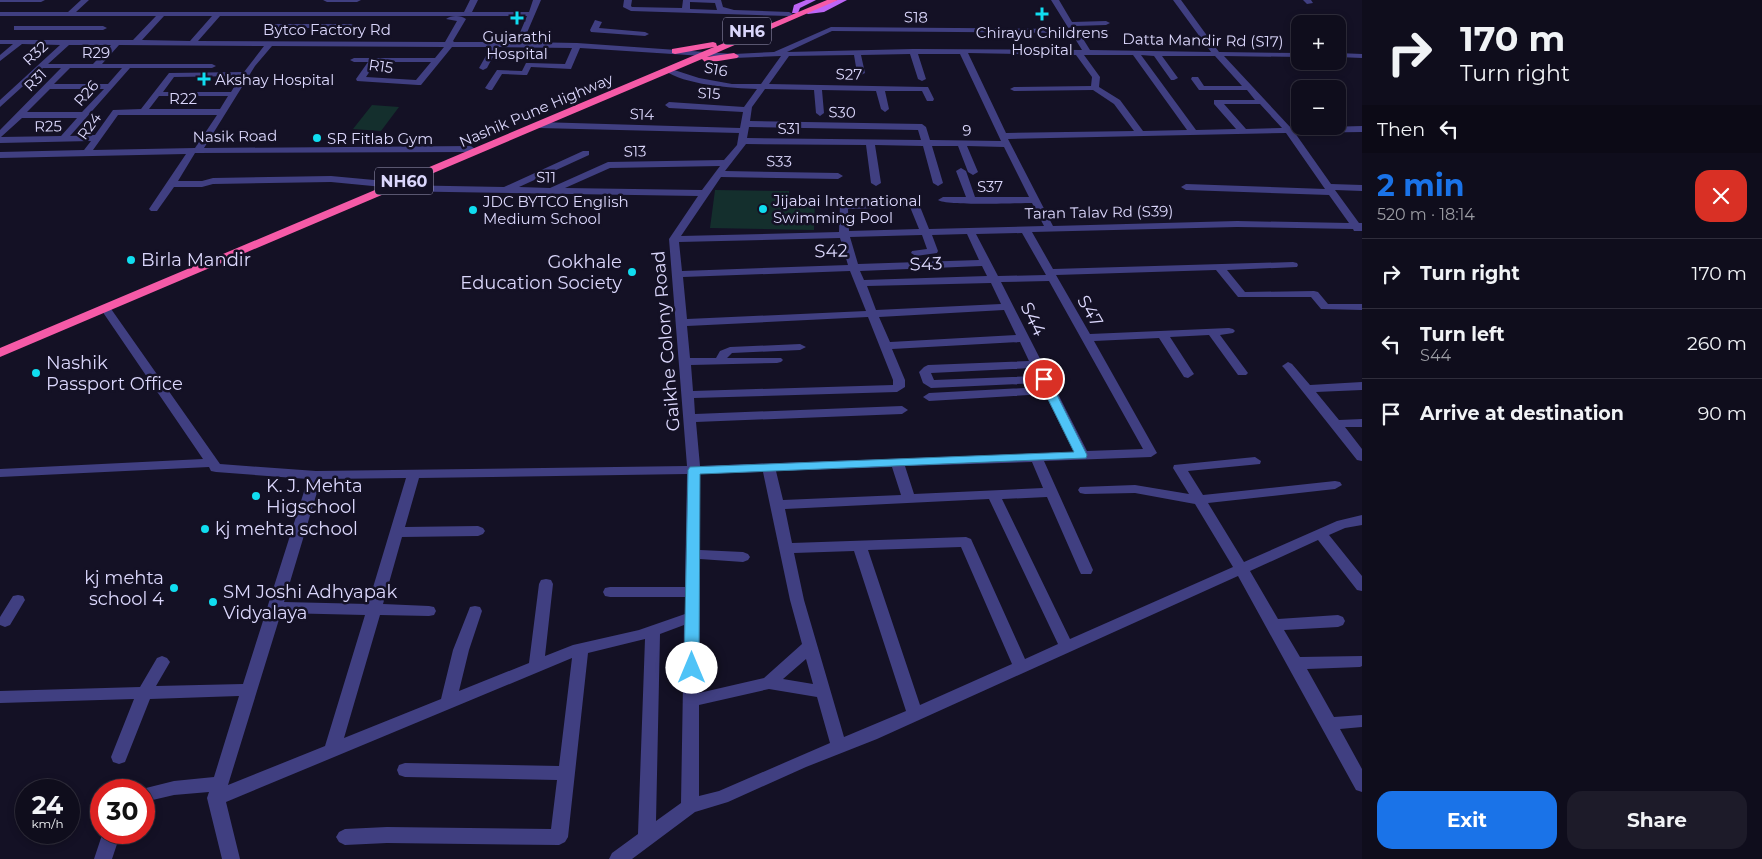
<!DOCTYPE html>
<meta charset="utf-8">
<style>
:root{--surface:#0f0d1c;--page:#1d1b29;--text:#f1f3f6;--muted:#9b9ca3;--line:#2f2d3b;--accent:#1a73e8}
body{margin:0;font-family:Montserrat,sans-serif;background:var(--page);color:var(--text);height:100vh;display:flex;flex-direction:column;font-size:19px;white-space:nowrap}
*{box-sizing:border-box;margin:0}
p{font-size:16px;color:var(--muted)}
.icon{flex:none;width:28px;height:28px;fill:none;stroke:currentColor;stroke-width:2;stroke-linecap:round;stroke-linejoin:round}
.map{position:relative;flex:1;overflow:hidden}
.details{display:flex;flex-direction:column;background:var(--surface);width:400px}
.details>*{flex:none}
.hud{background:#0f0d1c;color:var(--text);overflow:hidden}
.buttons{position:absolute;left:1291px;top:15px;display:grid;gap:10px}
.buttons a{display:grid;place-items:center;width:55px;height:55px;border-radius:10px;background:var(--surface);box-shadow:0 2px 8px #0003,0 0 0 1px var(--line);font-size:25px}
.speed{position:absolute;left:15px;top:779px;display:flex;gap:10px;font-size:25px;font-weight:700;text-align:center}
.speed>*{display:grid;place-content:center;width:65px;height:65px;border-radius:50%;background:var(--surface);box-shadow:0 2px 8px #0003,0 0 0 1px var(--line);line-height:1}
.speed small{font-size:12px;font-weight:400}
.speed .limit{border:8px solid #d22;background:#fff;color:#111}
.pin{position:absolute;display:grid;place-items:center;width:42px;height:42px;color:#fff;margin:-21px;border:2px solid #fff;border-radius:50%;box-shadow:0 1px 5px #0007}
.me{position:absolute;width:55px;margin:-28px;rotate:0deg;stroke-linejoin:round;filter:drop-shadow(0 0 4px #0008)}
.turn{display:flex;align-items:center;gap:18px;height:105px;padding:0 15px;font-size:22px}
.turn .icon{width:65px;height:65px;stroke-width:2.5}
.turn b{display:block;font-size:35px;line-height:42px}
.then{display:flex;align-items:center;height:48px;padding:0 15px;background:#0003;gap:10px;font-size:19px}
.round{display:grid;place-items:center;flex:none;width:52px;height:52px;border-radius:15px;background:var(--page)}
.head{display:flex;align-items:center;justify-content:space-between;height:85px;padding:0 15px}
h1{font-size:30px;font-weight:700;line-height:38px;color:var(--accent)}
.primary-button{display:flex;gap:10px;margin-top:auto;padding:10px 15px}
.primary-button a{flex:1;height:58px;border-radius:15px;background:var(--accent);color:#fff;font-size:20px;font-weight:700;line-height:58px;text-align:center}
.primary-button a+a{background:var(--page);color:var(--text)}
ul{padding:0;list-style:none}
li{display:flex;align-items:center;gap:15px;height:70px;padding:0 15px;border-top:1px solid var(--line)}
li div{flex:1}
li b{display:block;font-size:19px}
li em{font-style:normal}
main{display:flex;flex:1;min-height:0}
.map>svg:first-child{display:block}
.green{fill:#142f2d}
.lines{fill:none;stroke-linecap:round;stroke-linejoin:round}
.minor{fill:#403f81;fill-rule:evenodd}
.major{fill:#bd65f5;fill-rule:evenodd}
.highway{fill:#f55aa7;fill-rule:evenodd}
.route{fill:#4fc3f7;stroke:#337fa1}
.poi-dot{fill:#10ddf0;stroke:#141125;stroke-width:2}
.labels{text-anchor:middle;dominant-baseline:central;stroke-width:5;stroke-linejoin:round;paint-order:stroke}
.far-street-label{font-size:15px;fill:#dbd7fc;stroke:#141125}
.far-poi-label{font-size:15px;fill:#dbd7fc;stroke:#141125;text-anchor:start}
.shield{fill:#141125;stroke:#9f9cbc;stroke-width:1}
.shield-label{font-size:16px;font-weight:bold;fill:#dbd7fc}
.street-label{font-size:18px;fill:#dbd7fc;stroke:#141125}
.poi-label{font-size:18px;fill:#dbd7fc;stroke:#141125;text-anchor:start}
</style>
<main>
<div class="map">
<svg width="1362" height="859" viewBox="0 0 1362 859">
<rect width="100%" height="100%" fill="#141125"/>
<!-- green -->
<path class="green" d="M372 105 399 107 381 131 353 129Z
M715 190 789 191V199L815 198 814 230 710 228Z"/>
<g class="lines">
<!-- minor -->
<path class="minor" d="M0 0H45L41 2H0Z
M81 0H89L76 12H464L470 0H478L472 12H529L533 0H541L523 42 577 43 734 54 774 52 831 27 1063 29 1067 31 1066 33 832 31 787 52 913 49 1082 50 1051 0H1059L1072 22 1106 21 1110 23 1106 25 1075 26 1090 50 1211 52 1173 0H1181L1219 52 1300 53V57L1224 56 1291 128 1362 126V132L1295 133 1331 184 1362 185V191L1335 190 1359 223H1362V231H1354L1353 229 1237 227 1032 232 1053 269 1293 262 1297 263 1298 265 1297 267 1227 270 1245 292 1314 291 1318 292 1328 304H1362V310L1321 309 1311 297H1238L1216 270 1056 275 1090 334 1229 328 1233 329 1235 331 1233 333 1220 335 1248 373 1246 375H1238L1209 335 1170 337 1194 374 1188 378 1184 377 1159 338 1094 341 1157 453 1151 457 1044 461 1093 570 1091 574H1081L1079 570 1047 497 1002 499 1070 639 1233 567 1195 504 1135 493 1085 494 1080 493 1078 490 1080 487 1135 485 1189 494 1173 468 1174 465 1255 457 1261 461 1260 464 1188 471 1203 495 1335 481 1340 482 1342 485 1335 489 1208 503 1244 562 1337 521 1362 515V525L1345 528 1329 535 1362 576V591L1357 590 1318 540 1250 571 1278 619 1338 615 1343 617 1345 621 1343 625 1338 627 1284 630 1300 657 1362 656V666L1360 667 1307 669 1334 717 1362 715V727L1340 729 1362 769V792L1356 790 1238 576 877 739 806 767 728 802 695 812 632 859H609L612 853 638 834 645 639 588 653 568 837 565 842 559 845 387 843 345 845 339 842 336 837 339 832 345 829 387 827 551 829 557 780 405 777 399 775 397 770 399 765 405 763 559 766 572 658 226 802 240 859H222L207 798 209 792 174 795 144 802V790H138L174 781 214 777 239 696 150 699 127 757 125 762 119 764 113 762 111 757 134 699 0 703V691L140 687 157 658 162 656 167 658 170 662 156 686 243 684 308 479 216 472 211 471 209 467 0 477V469L203 459 100 308 101 306H109L220 464 316 471 687 466 669 239 698 196 387 191 384 190 383 187 331 182 213 184 202 187H174L157 211H151L149 209 186 154 0 158V152L84 150 91 141 0 143V130L61 68H43L0 107V100L60 45 22 44 0 61V55L13 44H0V40H133L156 16H0V12H68ZM164 16H212L190 41 142 40ZM220 16H527L516 42H454L453 41 466 19C461 15 451 15 446 19L457 21 445 42 198 41ZM69 45H111L93 64H48ZM119 45 264 46 244 72 169 73 141 109 113 110 95 135 70 136 130 68H212L216 66 212 64H102ZM272 46 444 47 435 58H354L350 60 354 62H368L356 79 357 81 418 85H421L452 47H491L479 68 483 70 487 68 498 47 572 48 565 64 529 63H526L522 71 497 70 485 88 489 90H492L502 74 524 75H527L531 67 571 69 580 48 734 58 781 56 761 84H732L699 78 668 68 664 70C684 85 732 88 757 89L744 107 669 102 665 105 669 108 743 112 740 128 539 122 535 125 539 128 739 133 737 145 724 160 608 162 550 188 519 187 589 155V151H583L504 187 395 185 385 181 331 176 213 178 202 181H178L195 153 471 152 475 149 471 146 204 148 255 66ZM968 53 1076 55 1092 77 1091 86 1014 87 1010 89 1014 91 1093 90 1114 104 1134 131 1006 133ZM910 54 918 79 922 81 926 79 918 54H960L1001 141 930 140 926 127 922 124 750 121 752 107 765 89 814 90 816 113 820 116 824 113 822 90 876 91 881 109 885 112 889 109 885 91H922L927 101H933L934 99 928 87H925L769 84 789 56 854 55 857 73 861 75 865 73 861 55ZM1084 55H1133L1187 130 1143 131 1120 100 1099 87 1100 77ZM1141 55 1154 56 1171 80H1174L1178 78 1162 56H1215L1242 86H1204L1198 77H1192L1191 79 1199 90H1247L1255 100H1214V104L1236 129 1196 130ZM376 62H431L416 80 366 77ZM70 68H122L108 84H54ZM241 76 231 92H163L174 77ZM50 89H104L82 112H27ZM159 96H228L220 109H149ZM1224 104H1260L1282 128 1246 129ZM118 115H217L195 148 93 150ZM22 118H77L61 136 1 137ZM749 127 918 130 921 140 747 138ZM1286 133 1325 189 1186 184 1181 187 1186 190 1329 195 1349 223 1237 221 1053 226 1008 139ZM746 144 866 145 871 183 876 186 881 183 875 145 923 146 933 183 938 186 943 183 932 146H958L968 172 973 175 978 172 967 146 1004 147 1029 197H975L966 171 961 168 956 171 966 197H943L938 200C946 206 1017 203 1032 203L1044 226 929 229 919 204 914 201 840 204 839 232 681 236 721 177 838 179 843 176 838 173 725 171ZM720 166 702 190 565 188 610 168ZM910 207 919 229 849 231 848 209ZM1022 233 1046 275 998 276 976 234ZM967 234 979 260 858 264 850 237 922 235 927 249 912 251 911 253 916 256 937 253 938 251 932 235ZM840 238 848 265 682 271 679 242ZM982 266 987 276 864 280 860 271ZM850 271 866 311 687 319 683 277ZM1049 281 1143 449 1087 451 1001 282ZM991 283 1001 304 876 310 867 286ZM1004 310 1016 335 890 342 879 317ZM868 317 893 380V385L693 391 691 365 777 363 781 362 783 360 781 358H727L732 353 800 350 806 347 800 344 730 347 720 351 716 358H690L687 326ZM1020 342 1029 361 928 365 924 367 919 372 923 383 931 388 1040 383 1042 387 929 393 923 397 929 401 1045 394 1074 452 700 466 696 422 902 414 908 410 902 406 695 414 694 398 897 392 905 387V380L892 349ZM1032 368 1036 376 934 380 931 373ZM1032 462 1043 488 914 494 905 466ZM892 467 901 495 783 500 776 471ZM763 472 790 600 802 644 764 678 699 693 700 559 743 562 748 560 750 557 748 554 743 552 700 550V474ZM687 474 685 587H610L605 588 603 592 605 596 610 597H685V614L639 630 573 645 545 656 553 584 551 580 546 579 541 580 539 584 529 663 459 691 469 650 482 611 480 607 475 606 470 607 453 650 441 699 344 738 380 615 429 616 434 615 436 611 434 607 429 606 383 604 402 537 478 536 483 534 485 531 483 528 478 526 405 527 419 478ZM406 478 368 604 284 602 321 479ZM989 499 1058 644 1025 659 971 539 966 537 792 543 785 509ZM961 547 1012 664 920 705 868 550ZM854 551 906 711 844 737 804 600 794 553ZM281 613 365 615 325 746 228 785ZM684 625 681 803 656 821 660 634ZM806 659 813 684 783 679ZM769 689 817 697 830 743 719 791 699 796V705Z
M323 0H361L357 2H327Z
M624 0H632L631 6 632 7 682 8 683 0H721L723 7 734 10 789 12 793 14 789 16 631 11 623 7ZM690 2 715 3 717 10 690 9Z
M1303 0H1311L1313 3 1307 4Z
M595 20 602 22 599 28 645 32 649 34 645 36 591 32 590 30Z
M269 24H351L355 26 351 28H269Z
M14 26H103L107 28 103 30H14Z
M1338 53 1362 54V58L1338 57Z
M1288 362 1292 364 1310 385 1362 382V390L1316 392 1339 420 1362 419V427H1345L1362 449V461L1357 460 1284 368 1282 366Z
M18 595 23 596 25 600 10 625 5 627 0 625V617L13 596Z
M103 832H121L112 859H94Z"/>
<!-- major -->
<path class="major" d="M806 0H816L800 8 798 13H792L794 5Z
M837 0H847L824 12 808 14 804 12Z"/>
<!-- highway -->
<path class="highway" d="M827 0H838L707 57 734 53 739 56 737 58 706 63 702 59 0 357V348L714 47 675 54 672 53V49L713 42 716 43 717 46Z"/>
</g>
<!-- route -->
<path class="route" d="M1044 376 1049 379 1087 455 1086 458 700 474 699 668 696 671 692 673 687 671 684 668 688 470 690 467 1074 452 1038 379Z"/>
<!-- markers -->
<g class="poi-dot">
<path d="M1039.5 6.5h5v5h5v5h-5v5h-5v-5h-5v-5h5z"/>
<path d="M514.5 10.5h5v5h5v5h-5v5h-5v-5h-5v-5h5z"/>
<path d="M201.5 71.5h5v5h5v5h-5v5h-5v-5h-5v-5h5z"/>
<circle cx="317" cy="138" r="5"/>
<circle cx="763" cy="209" r="5"/>
<circle cx="473" cy="210" r="5"/>
<circle cx="131" cy="260" r="5"/>
<circle cx="632" cy="272" r="5"/>
<circle cx="36" cy="373" r="5"/>
<circle cx="256" cy="496" r="5"/>
<circle cx="205" cy="529" r="5"/>
<circle cx="174" cy="588" r="5"/>
<circle cx="213" cy="602" r="5"/>
</g>
<g class="labels">
<!-- far-street labels -->
<g class="far-street-label">
<text transform="translate(916 17) rotate(1)">S18</text>
<text x="327" y="29">Bytco Factory Rd</text>
<text transform="translate(1203 40) rotate(1)">Datta Mandir Rd (S17)</text>
<text x="96" y="52">R29</text>
<text transform="translate(35 53) rotate(-43)">R32</text>
<text transform="translate(381 66) rotate(8)">R15</text>
<text transform="translate(716 69) rotate(10)">S16</text>
<text transform="translate(849 74) rotate(1)">S27</text>
<text transform="translate(35 80) rotate(-45)">R31</text>
<text transform="translate(86 93) rotate(-49)">R26</text>
<text transform="translate(709 93) rotate(3)">S15</text>
<text x="183" y="98">R22</text>
<text transform="translate(536 110) rotate(-23)">Nashik Pune Highway</text>
<text transform="translate(842 112) rotate(1)">S30</text>
<text transform="translate(642 114) rotate(2)">S14</text>
<text transform="translate(48 126) rotate(-1)">R25</text>
<text transform="translate(89 126) rotate(-54)">R24</text>
<text x="789" y="128">S31</text>
<text transform="translate(967 130) rotate(1)">9</text>
<text transform="translate(235 136) rotate(-1)">Nasik Road</text>
<text transform="translate(635 151) rotate(-1)">S13</text>
<text transform="translate(779 161) rotate(1)">S33</text>
<text transform="translate(546 177) rotate(1)">S11</text>
<text x="990" y="186">S37</text>
<text transform="translate(1099 212) rotate(-1)">Taran Talav Rd (S39)</text>
</g>
<!-- far-poi labels -->
<g class="far-poi-label">
<text x="1042" y="32" text-anchor="middle">Chirayu Childrens<tspan x="1042" dy="17">Hospital</tspan></text>
<text x="517" y="36" text-anchor="middle">Gujarathi<tspan x="517" dy="17">Hospital</tspan></text>
<text x="215" y="79">Akshay Hospital</text>
<text x="327" y="138">SR Fitlab Gym</text>
<text x="773" y="200">Jijabai International<tspan x="773" dy="17">Swimming Pool</tspan></text>
<text x="483" y="201">JDC BYTCO English<tspan x="483" dy="17">Medium School</tspan></text>
</g>
<!-- shield labels -->
<g class="shield">
<rect x="723" y="17.5" width="48" height="27" rx="4"/>
<rect x="375" y="167.5" width="58" height="27" rx="4"/>
</g>
<g class="shield-label">
<text x="747" y="31">NH6</text>
<text x="404" y="181">NH60</text>
</g>
<!-- street labels -->
<g class="street-label">
<text transform="translate(831 251) rotate(-2)">S42</text>
<text transform="translate(926 264) rotate(-2)">S43</text>
<text transform="translate(1090 311) rotate(60)">S47</text>
<text transform="translate(1033 319) rotate(64)">S44</text>
<text transform="translate(666 341) rotate(-95)">Gaikhe Colony Road</text>
</g>
<!-- poi labels -->
<g class="poi-label">
<text x="141" y="260">Birla Mandir</text>
<text x="622" y="262" text-anchor="end">Gokhale<tspan x="622" dy="21">Education Society</tspan></text>
<text x="46" y="363">Nashik<tspan x="46" dy="21">Passport Office</tspan></text>
<text x="266" y="486">K. J. Mehta<tspan x="266" dy="21">Higschool</tspan></text>
<text x="215" y="529">kj mehta school</text>
<text x="164" y="578" text-anchor="end">kj mehta<tspan x="164" dy="21">school 4</tspan></text>
<text x="223" y="592">SM Joshi Adhyapak<tspan x="223" dy="21">Vidyalaya</tspan></text>
</g>
</g>
</svg>
<div class="buttons">
<a>+</a>
<a>−</a>
</div>
<div class="speed"><div>24<small>km/h</small></div><div class="limit">30</div></div>
<div class="pin" style="left:1044px;top:379px;background:#d93025"><svg class="icon" aria-label="arrive" viewBox="0 0 24 24"><path d="M6 21V4h12l-3 4 3 4H6"/></svg></div>
<svg class="me" style="left:692px;top:668px" viewBox="-20 -20 40 40"><circle r="19" fill="#fff"/><path d="M0-13L10 11 0 6-10 11z" fill="#4fc3f7"/></svg>
</div>
<section class="details">
<div class="hud">
<div class="turn"><svg class="icon" aria-label="right" viewBox="0 0 24 24"><path d="M7 20v-9h11M14 6l5 5-5 5"/></svg><div><b>170 m</b>Turn right</div></div>
<div class="then">Then<svg class="icon" aria-label="left" viewBox="0 0 24 24"><path d="M17 20v-9H6M10 6l-5 5 5 5"/></svg></div>
</div>
<div class="head"><div><h1>2 min</h1><p>520 m · 18:14</p></div><a class="round" style="background:#d93025;color:#fff"><svg class="icon" aria-label="close" viewBox="0 0 24 24"><path d="M6 6l12 12M18 6L6 18"/></svg></a></div>
<ul>
<li><svg class="icon" aria-label="right" viewBox="0 0 24 24"><path d="M7 20v-9h11M14 6l5 5-5 5"/></svg><div><b>Turn right</b></div><em>170 m</em></li>
<li><svg class="icon" aria-label="left" viewBox="0 0 24 24"><path d="M17 20v-9H6M10 6l-5 5 5 5"/></svg><div><b>Turn left</b><p>S44</p></div><em>260 m</em></li>
<li><svg class="icon" aria-label="arrive" viewBox="0 0 24 24"><path d="M6 21V4h12l-3 4 3 4H6"/></svg><div><b>Arrive at destination</b></div><em>90 m</em></li>
</ul>
<div class="primary-button"><a>Exit</a><a>Share</a></div>
</section>
</main>
